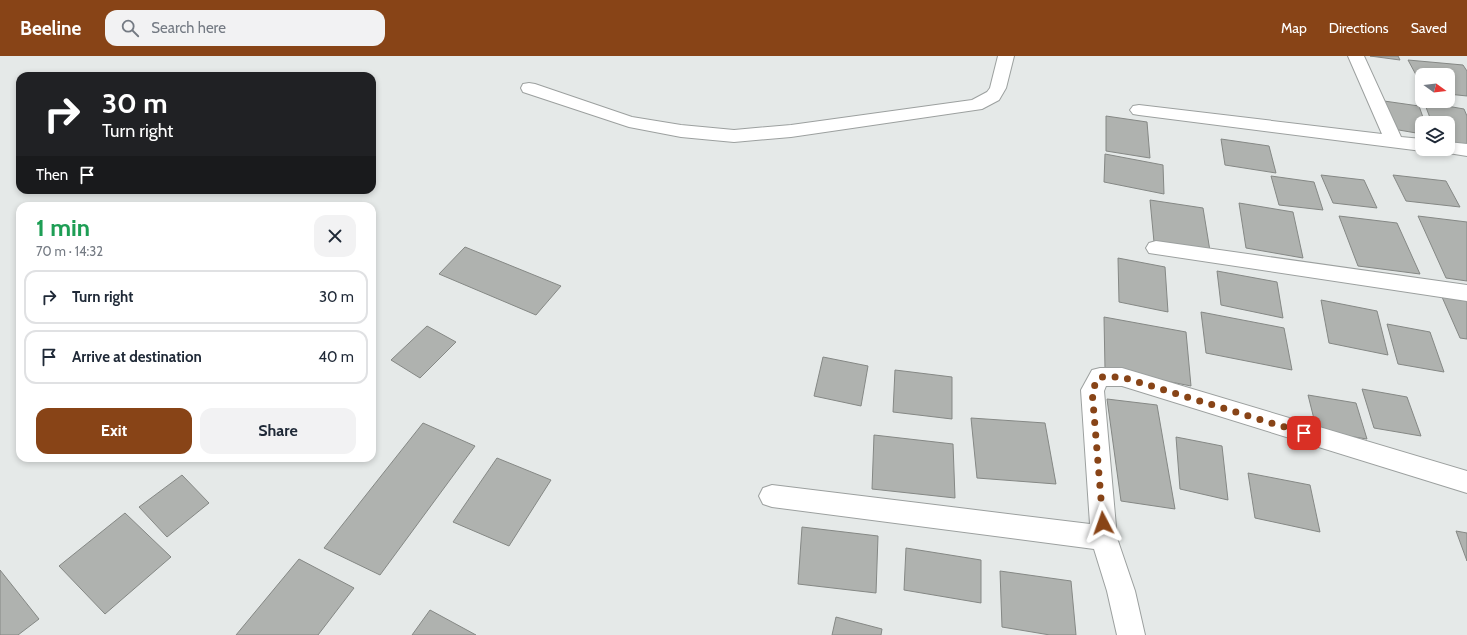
<!DOCTYPE html>
<meta charset="utf-8">
<style>
:root{--surface:#fff;--page:#f2f2f3;--text:#1f2937;--muted:#747a83;--line:#e0e1e3;--accent:#884417}
body{margin:0;font-family:Cabin,sans-serif;background:var(--page);color:var(--text);height:100vh;display:flex;flex-direction:column;font-size:15px;white-space:nowrap}
*{box-sizing:border-box;margin:0}
p{font-size:13px;color:var(--muted)}
.icon{flex:none;width:22px;height:22px;fill:none;stroke:currentColor;stroke-width:2;stroke-linecap:round;stroke-linejoin:round}
.map{position:relative;flex:1;overflow:hidden}
.sheet{position:absolute;left:16px;top:146px;width:360px;height:260px;display:flex;flex-direction:column;background:var(--surface);border-radius:12px;box-shadow:0 2px 6px #0003}
.sheet>*{flex:none}
.top-card{position:absolute;left:16px;top:16px;width:360px;height:122px;border-radius:12px;box-shadow:0 2px 6px #0003;background:#202124;color:#fff;overflow:hidden}
.needle{width:26px;rotate:105deg}
.fabs{position:absolute;left:1415px;top:12px;display:grid;gap:8px}
.fabs a{display:grid;place-items:center;width:40px;height:40px;border-radius:8px;background:var(--surface);box-shadow:0 2px 6px #0003;font-size:20px}
.pin{position:absolute;display:grid;place-items:center;width:34px;height:34px;color:#fff;margin:-17px;border-radius:8px;box-shadow:0 2px 6px #0006}
.me{position:absolute;width:44px;margin:-22px;rotate:356deg;stroke-linejoin:round;filter:drop-shadow(0 0 3px #0008)}
.turn{display:flex;align-items:center;gap:14px;height:84px;padding:0 20px;font-size:18px}
.turn .icon{width:52px;height:52px;stroke-width:2.5}
.turn b{display:block;font-size:28px;line-height:34px}
.then{display:flex;align-items:center;height:38px;padding:0 20px;background:#0003;gap:8px;font-size:15px}
.round{display:grid;place-items:center;flex:none;width:42px;height:42px;border-radius:12px;background:var(--page)}
.head{display:flex;align-items:center;justify-content:space-between;height:68px;padding:0 20px}
h1{font-size:24px;font-weight:700;line-height:30px;color:#1e9e55}
.action{display:flex;gap:8px;margin-top:auto;padding:8px 20px}
.action a{flex:1;height:46px;border-radius:12px;background:var(--accent);color:#fff;font-size:16px;font-weight:700;line-height:46px;text-align:center}
.action a+a{background:var(--page);color:var(--text)}
ul{padding:0;list-style:none}
li{display:flex;align-items:center;gap:12px;height:54px;margin:0 8px 6px;padding:0 12px;border:2px solid var(--line);border-radius:12px}
li div{flex:1}
li b{display:block;font-size:15px}
li em{font-style:normal}
header{display:flex;align-items:center;gap:24px;box-sizing:border-box;height:56px;padding:0 20px;background:var(--accent);color:#fff}
header strong{font-size:19px}
nav{display:flex;gap:22px;margin-inline-start:auto;font-size:14px}
.search{width:280px;height:36px;background:var(--page);display:flex;align-items:center;gap:10px;box-sizing:border-box;padding:0 14px;border-radius:12px;color:var(--muted);font-size:15px}
.map>svg:first-child{display:block}
.building{fill:#afb2af;stroke:#858885}
.lines{fill:none;stroke-linecap:round;stroke-linejoin:round}
.street-casing{stroke:#9ca09f;stroke-width:2}
.street{fill:#fff;fill-rule:evenodd}
.route{stroke:#884417;stroke-width:7;stroke-dasharray:0 12.6}
</style>
<header>
<strong>Beeline</strong>
<div class="search"><svg class="icon" aria-label="search" viewBox="0 0 24 24"><circle cx="10" cy="10" r="6"/><path d="M15 15l6 6"/></svg>Search here</div>
<nav><a>Map</a><a>Directions</a><a>Saved</a></nav>
</header>
<div class="map">
<svg width="1467" height="579" viewBox="0 0 1467 579">
<rect width="100%" height="100%" fill="#e5e9e8"/>
<!-- building -->
<path class="building" d="M1370 0H1398L1400 4Z
M1408 4 1463 9 1467 15V40L1448 38V19H1422V30Z
M1384 45 1419 50 1425 67H1422V78L1393 73Z
M1424 46 1464 53 1467 60V89L1448 86V67H1432Z
M1106 60 1147 66 1150 102 1106 95Z
M1221 83 1269 90 1276 117 1225 109Z
M1105 98 1163 109 1164 138 1104 126Z
M1321 119 1364 124 1377 152 1333 147Z
M1393 119 1446 125 1460 151 1406 145Z
M1271 120 1314 126 1323 154 1279 149Z
M1150 144 1203 152 1210 195 1154 186Z
M1239 147 1293 156 1303 202 1246 192Z
M1339 160 1397 167 1420 218 1358 210Z
M1418 160 1467 166V225L1446 222Z
M465 191 561 230 536 259 439 218Z
M1118 202 1165 211 1168 256 1119 246Z
M1217 215 1277 226 1283 262 1221 249Z
M1442 241 1467 245V283L1460 282Z
M1321 244 1377 255 1388 299 1329 287Z
M1201 256 1284 272 1292 314 1206 297Z
M1104 261 1186 276 1191 330 1105 313Z
M1387 268 1430 276 1444 316 1398 308Z
M427 270 456 286 420 322 391 304Z
M823 301 868 310 861 350 814 340Z
M895 314 952 321V363L893 356Z
M1362 333 1407 341 1421 380 1374 372Z
M1308 339 1356 347 1367 383 1317 375Z
M1107 343 1157 349 1175 453 1121 445Z
M971 362 1045 367 1056 428 977 422Z
M423 367 475 390 380 519 324 492Z
M874 379 953 388 955 442 872 433Z
M1176 381 1222 390 1228 444 1180 433Z
M497 402 551 424 509 490 453 466Z
M1248 417 1310 429 1320 476 1255 462Z
M182 419 209 447 167 481 139 451Z
M125 457 171 501 105 558 59 510Z
M802 471 878 480 876 537 798 528Z
M1456 475 1467 477V505Z
M906 492 981 504V547L904 534Z
M299 503 354 532 318 579H236Z
M0 514 39 563 18 579H0Z
M1000 515 1071 525 1076 579H1050L1002 571Z
M430 554 476 579H412Z
M836 561 882 573 881 579H832Z"/>
<g class="lines">
<!-- street casing -->
<g class="street-casing">
<path id="street" d="M998 0H1014L1006 32 999 44 982 53 791 81 734 86 681 81 629 71 523 36 521 32 523 28 529 27 535 28 632 61 681 69 734 74 791 69 972 44 987 36 990 32Z
M1348 0H1364L1401 81 1422 83V93H1428L1422 95 1139 59 1133 58 1130 54 1133 50 1139 49 1382 78Z
M1448 86 1467 88V100L1442 96 1440 93H1448Z
M1156 185 1467 229V245L1149 197 1146 192 1149 187Z
M1100 312H1122L1467 415V437L1122 330H1106L1104 335 1117 482 1135 535 1145 579H1117L1107 535 1094 493 772 451 763 448 759 440 763 432 772 429 1090 468 1081 334 1092 314Z"/>
</g>
<!-- street -->
<use href="#street" class="street"/>
</g>
<g class="lines">
<!-- route -->
<path class="route" d="M1103 467 1092 334 1100 321H1122L1304 377"/>
</g>
</svg>
<div class="fabs">
<a><svg class="needle" viewBox="-14 -14 28 28"><path d="M0-13l5 13h-10z" fill="#e53935"/><path d="M0 13l5-13h-10z" fill="#747a83"/></svg></a>
<a><svg class="icon" aria-label="layers" viewBox="0 0 24 24"><path d="M12 4l9 5-9 5-9-5zM3 14l9 5 9-5"/></svg></a>
</div>
<div class="pin" style="left:1304px;top:377px;background:#d93025"><svg class="icon" aria-label="arrive" viewBox="0 0 24 24"><path d="M6 21V4h12l-3 4 3 4H6"/></svg></div>
<svg class="me" style="left:1103px;top:467px" viewBox="-20 -20 40 40"><path d="M0-17L14 15 0 8-14 15z" fill="#884417" stroke="#fff" stroke-width="4"/></svg>
<div class="top-card">
<div class="turn"><svg class="icon" aria-label="right" viewBox="0 0 24 24"><path d="M7 20v-9h11M14 6l5 5-5 5"/></svg><div><b>30 m</b>Turn right</div></div>
<div class="then">Then<svg class="icon" aria-label="arrive" viewBox="0 0 24 24"><path d="M6 21V4h12l-3 4 3 4H6"/></svg></div>
</div>
<section class="sheet">
<div class="head"><div><h1>1 min</h1><p>70 m · 14:32</p></div><a class="round"><svg class="icon" aria-label="close" viewBox="0 0 24 24"><path d="M6 6l12 12M18 6L6 18"/></svg></a></div>
<ul>
<li><svg class="icon" aria-label="right" viewBox="0 0 24 24"><path d="M7 20v-9h11M14 6l5 5-5 5"/></svg><div><b>Turn right</b></div><em>30 m</em></li>
<li><svg class="icon" aria-label="arrive" viewBox="0 0 24 24"><path d="M6 21V4h12l-3 4 3 4H6"/></svg><div><b>Arrive at destination</b></div><em>40 m</em></li>
</ul>
<div class="action"><a>Exit</a><a>Share</a></div>
</section>
</div>
